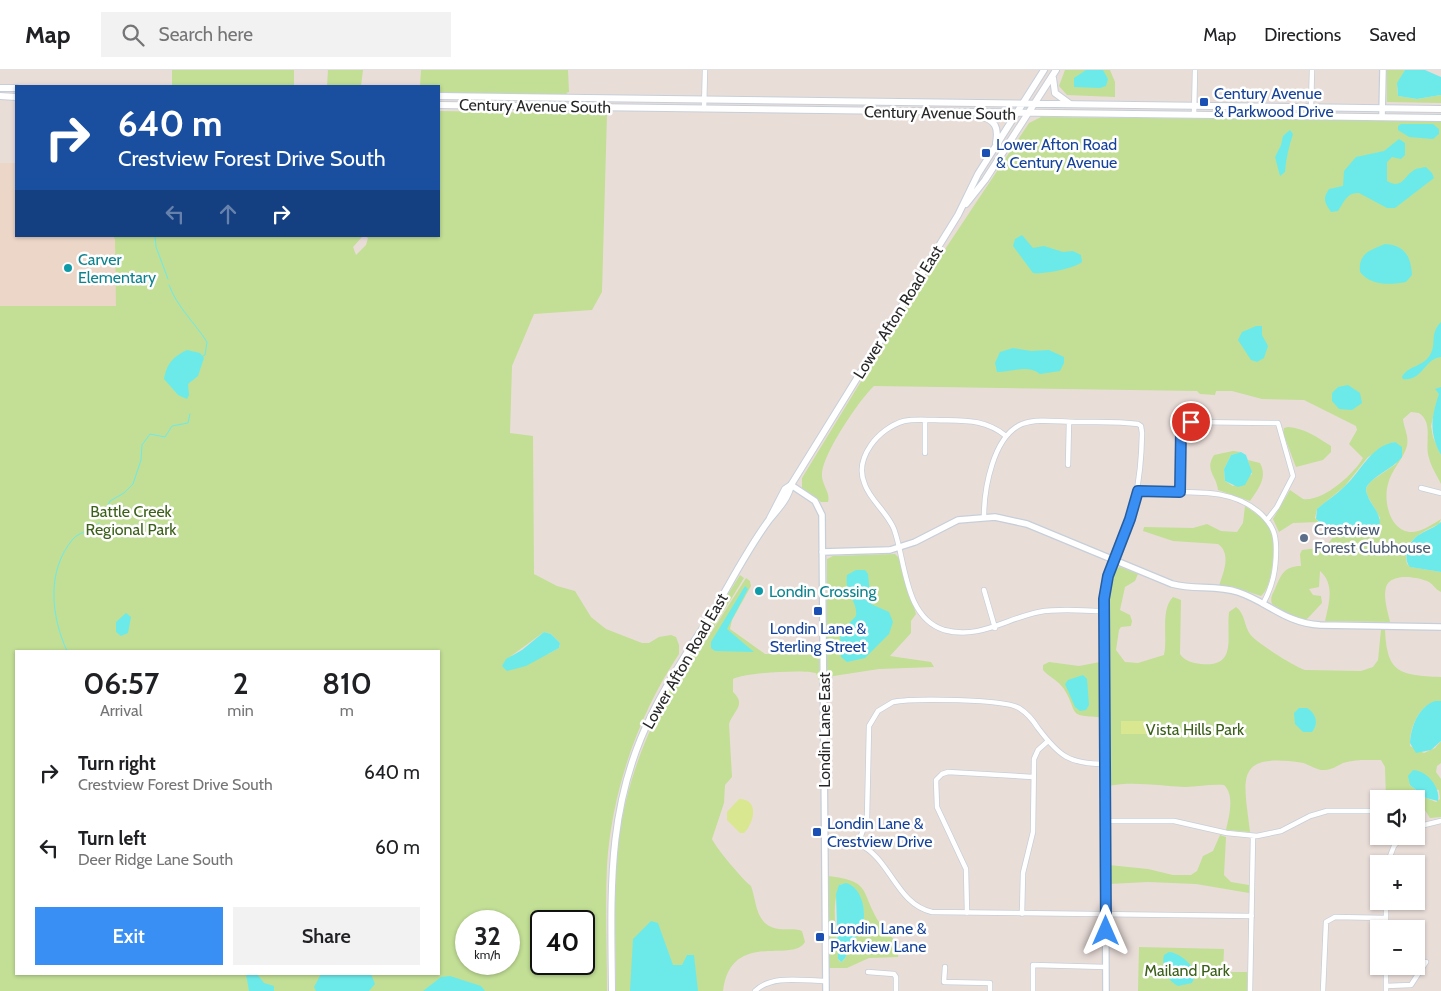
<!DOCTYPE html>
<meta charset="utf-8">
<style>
:root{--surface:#fff;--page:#f2f2f2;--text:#202124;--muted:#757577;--line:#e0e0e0;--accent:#3a8ff5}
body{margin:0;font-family:Cabin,sans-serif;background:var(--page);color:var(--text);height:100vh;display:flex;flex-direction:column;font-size:19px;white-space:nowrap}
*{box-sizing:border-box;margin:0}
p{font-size:16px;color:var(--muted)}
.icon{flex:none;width:28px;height:28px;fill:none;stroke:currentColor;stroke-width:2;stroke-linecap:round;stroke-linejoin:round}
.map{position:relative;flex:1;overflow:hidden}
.side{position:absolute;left:15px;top:580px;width:425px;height:325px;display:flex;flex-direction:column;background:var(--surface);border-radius:0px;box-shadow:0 1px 4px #0004}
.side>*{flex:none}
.top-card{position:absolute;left:15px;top:15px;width:425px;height:152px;border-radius:0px;box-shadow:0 1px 4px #0004;background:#1a4fa0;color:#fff;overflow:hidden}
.controls{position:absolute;left:1370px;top:720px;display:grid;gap:10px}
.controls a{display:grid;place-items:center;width:55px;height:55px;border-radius:0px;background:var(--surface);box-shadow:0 1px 4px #0004;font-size:25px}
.speed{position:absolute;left:455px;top:840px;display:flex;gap:10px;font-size:25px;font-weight:700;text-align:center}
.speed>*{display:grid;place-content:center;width:65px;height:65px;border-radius:50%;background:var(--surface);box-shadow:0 1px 4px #0004;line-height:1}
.speed small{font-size:12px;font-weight:400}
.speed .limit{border:2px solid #111;border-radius:8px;background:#fff;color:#111}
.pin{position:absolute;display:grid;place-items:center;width:42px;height:42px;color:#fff;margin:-21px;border:2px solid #fff;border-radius:50%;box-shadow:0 1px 5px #0007}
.me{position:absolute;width:55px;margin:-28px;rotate:0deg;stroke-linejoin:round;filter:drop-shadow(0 0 4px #0008)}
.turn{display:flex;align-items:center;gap:18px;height:105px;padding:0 20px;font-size:22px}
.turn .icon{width:65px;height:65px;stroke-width:2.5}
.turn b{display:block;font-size:35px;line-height:42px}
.lanes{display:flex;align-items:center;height:48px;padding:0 20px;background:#0003;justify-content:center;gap:25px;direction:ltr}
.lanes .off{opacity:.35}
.eta{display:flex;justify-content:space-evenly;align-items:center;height:85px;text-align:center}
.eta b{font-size:30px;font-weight:600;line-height:35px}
.button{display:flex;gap:10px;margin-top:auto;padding:10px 20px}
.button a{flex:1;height:58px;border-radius:0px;background:var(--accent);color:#fff;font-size:20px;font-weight:600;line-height:58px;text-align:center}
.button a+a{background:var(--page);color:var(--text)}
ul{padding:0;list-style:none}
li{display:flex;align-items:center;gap:15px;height:75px;padding:0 20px}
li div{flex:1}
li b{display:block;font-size:19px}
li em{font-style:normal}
header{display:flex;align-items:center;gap:30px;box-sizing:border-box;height:70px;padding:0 25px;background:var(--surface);border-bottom:1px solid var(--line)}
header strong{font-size:24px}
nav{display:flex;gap:28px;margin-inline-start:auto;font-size:18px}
.search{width:350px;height:45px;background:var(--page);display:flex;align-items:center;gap:12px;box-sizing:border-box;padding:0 18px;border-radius:0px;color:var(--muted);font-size:19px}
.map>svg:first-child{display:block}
.education{fill:#ebd6c7}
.green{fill:#c2df95;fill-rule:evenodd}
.pitch{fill:#d9e790}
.water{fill:#6ceaea}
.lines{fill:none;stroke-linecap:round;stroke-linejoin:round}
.stream{stroke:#6ceaea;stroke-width:1}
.minor-casing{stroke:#c6cfd9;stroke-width:6}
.tertiary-casing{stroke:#c6cfd9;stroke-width:8}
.secondary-casing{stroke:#c6cfd9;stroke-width:8}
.minor{stroke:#fff;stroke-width:4.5}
.tertiary{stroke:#fff;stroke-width:5.5}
.secondary{stroke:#fff;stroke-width:6}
.route-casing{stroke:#265d9f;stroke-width:12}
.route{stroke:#3a8ff5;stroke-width:9}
.transit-dot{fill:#1a4fb4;stroke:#fff;stroke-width:2}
.culture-dot{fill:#0f9aa8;stroke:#fff;stroke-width:2}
.service-dot{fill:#5c6f8a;stroke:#fff;stroke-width:2}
.labels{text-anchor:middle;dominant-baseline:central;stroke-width:5;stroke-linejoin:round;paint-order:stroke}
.transit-label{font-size:16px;fill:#164399;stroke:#fff;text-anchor:start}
.street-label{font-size:16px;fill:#272727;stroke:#fff}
.culture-label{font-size:16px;fill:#0d838f;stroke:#fff;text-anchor:start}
.park-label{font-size:16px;fill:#3c601a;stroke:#fff}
.service-label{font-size:16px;fill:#4e5e75;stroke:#fff;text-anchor:start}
</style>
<header>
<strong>Map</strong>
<div class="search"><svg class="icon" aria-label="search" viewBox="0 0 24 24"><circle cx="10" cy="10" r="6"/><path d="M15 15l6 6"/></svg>Search here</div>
<nav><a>Map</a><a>Directions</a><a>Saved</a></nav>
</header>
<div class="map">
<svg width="1441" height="921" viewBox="0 0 1441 921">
<rect width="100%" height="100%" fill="#e9ddd8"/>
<!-- education -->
<path class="education" d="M0 93H16V166H115L116 236H0Z"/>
<!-- green -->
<path class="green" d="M172 0H294V16H172Z
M328 0H363L361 16H327Z
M421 0H568L569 22 566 23 569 25 439 23V16H420Z
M1065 0H1110L1115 12V27L1067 25 1059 16Z
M1387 0H1405L1397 17 1398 26 1417 29 1441 25V33L1387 32Z
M439 41 607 44 602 222 592 240 534 244 512 296 510 363 533 366 534 504 557 516 575 521 591 547 606 559 642 573H649L659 567 671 565 676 567 679 575V584C638 645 612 721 607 795 605 837 607 879 607 921H0V236H116L115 169 113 166H363L353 177 356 185 366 175 368 168 365 166H439ZM544 562 551 564 560 573 559 578 548 584 511 586ZM16 581H439V904H16ZM466 851H509V894H466ZM541 851H584V894H541Z
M1041 47 1441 51V324L1436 334 1431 356 1433 367 1441 385V414C1437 405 1431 397 1429 388 1424 374 1434 353 1419 343L1411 342 1403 349C1404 359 1409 365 1407 376 1403 390 1391 400 1388 414 1383 431 1390 463 1413 462 1421 462 1435 453 1441 449L1439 454C1422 462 1401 471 1407 494L1411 497 1441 502V522C1436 520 1434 515 1429 512 1419 507 1391 502 1386 517 1383 528 1388 542 1390 552L1325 551C1329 534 1335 514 1320 501L1319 517 1309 519 1313 525 1321 526 1322 533 1308 548 1305 550 1293 547 1272 534C1270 528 1272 525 1275 519 1281 505 1284 496 1301 496L1300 484 1302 480 1326 477 1335 464 1348 467 1371 464 1380 448 1367 425 1366 418 1371 411 1396 394 1402 378 1394 372 1368 387 1344 417 1317 439 1315 448 1319 452 1293 453 1279 462 1273 449 1290 420 1303 429C1323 432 1354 404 1363 388L1349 374 1357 360 1356 356 1304 330 1262 329 1232 321H1216L1215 325 1200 324 1197 321 874 316C859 330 824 382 822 403 821 415 831 422 828 432H821L802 418V408L904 241 1029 53Z
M1288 357C1304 358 1317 367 1331 376V382L1323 390 1296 397 1283 363 1284 358Z
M1233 381 1241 382 1231 385 1224 399 1225 411 1233 416 1252 404 1248 390 1260 393C1268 408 1258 419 1250 431L1218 420C1217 406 1204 400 1214 385Z
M1245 436C1254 442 1266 450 1271 461 1276 474 1273 517 1261 526L1234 517 1219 516C1223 503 1232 484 1218 474L1173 471 1143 461 1144 457 1193 458 1207 454 1221 461 1237 462 1243 453Z
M895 484 899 488 916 544 911 551V563L890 586 931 592 934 597 879 599 827 607V489L833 486Z
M1120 497 1138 504 1135 511 1125 517 1120 540 1130 545 1132 551 1131 556 1121 557 1119 560 1116 580 1125 592 1138 593 1164 585C1168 568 1160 540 1173 527L1181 530 1180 584C1185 591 1192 593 1201 594 1238 598 1226 567 1229 542L1236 537C1245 543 1244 556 1250 564 1255 572 1298 599 1306 600L1361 601 1373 597 1378 590 1381 560H1385C1387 604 1400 605 1441 607V631C1420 631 1409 658 1410 676L1424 683 1435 678 1441 671V693L1437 696 1436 702 1441 709V747L1430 748 1418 729 1411 724 1393 723V729H1386L1385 697 1381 690C1369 690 1355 689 1343 693 1337 696 1331 700 1325 700 1318 701 1310 695 1303 693 1233 682 1244 709 1250 762L1226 760C1229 747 1235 725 1224 715 1211 714 1198 717 1185 717 1159 716 1134 711 1108 716L1107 529 1114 499ZM1409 714 1439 720 1440 729 1436 732 1424 727Z
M740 505 744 508 693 591 746 508 750 511 751 516 732 550 730 559 765 584 819 585 820 613 816 603C802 599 745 603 733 609V622C747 635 733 641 729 654L732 707 725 715 724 733 712 769C716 778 743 810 751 816 757 832 755 856 779 859 787 860 794 858 802 861L805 872C792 894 731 859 723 921H616C616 871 612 819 619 769 632 667 687 590 740 505Z
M1049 592 1079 596 1100 592V647C1066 646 1079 643 1064 619 1058 610 1049 607 1043 600V595Z
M1220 765 1226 767 1224 805 1231 812 1249 815V823L1196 814 1148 812 1109 814V795L1148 799 1173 805H1191L1197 801 1203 786 1213 781Z
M828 806C872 811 860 821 879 852 884 861 893 867 899 876L898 887 869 888 847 898H829ZM841 814C861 812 868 844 861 860 859 864 854 867 852 872 849 878 847 884 844 890L840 892 838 889C838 866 829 834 841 814Z
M1139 877 1224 879 1223 902H1247V921H1138Z"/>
<!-- pitch -->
<path class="pitch" d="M1121 651H1147V664H1121Z
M739 729C760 729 754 753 744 763H740L727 750V742Z"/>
<!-- water -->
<path class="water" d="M1086 0H1103L1108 9 1106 16 1100 18 1074 17V8Z
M1405 0H1425L1441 7V25L1417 29 1398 26 1397 13Z
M1401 54H1433L1439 59V64L1433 69 1409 67 1398 60V56Z
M1290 60 1293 64C1289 76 1286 88 1285 102L1280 106 1275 87 1281 75 1283 66Z
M1399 69 1405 73V85L1401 89 1392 87 1387 92V111C1402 120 1404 106 1414 100 1417 98 1422 98 1426 97L1432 103 1434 108 1395 138H1387L1359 123C1347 122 1344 132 1338 141L1331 142C1325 133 1322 129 1329 119L1343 116 1344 101 1356 87 1384 81Z
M1022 165 1033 178 1044 176 1063 182 1073 181 1081 185 1082 192C1076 198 1041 205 1033 203L1013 176 1015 169Z
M1385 174C1405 175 1411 187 1412 205L1406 212C1390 215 1371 216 1360 202 1358 182 1372 180 1385 174Z
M1441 252V287C1425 288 1422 312 1403 309L1402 307C1407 296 1423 297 1430 285 1437 274 1429 264 1441 252Z
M1256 256H1262V265L1268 276 1264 288 1257 292 1251 290 1238 270 1242 262Z
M1013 278 1031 281 1049 280 1064 287V293L1060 301 1040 304C1027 294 1012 302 997 302L995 293 1000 282Z
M187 280 200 283 204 288 198 306 188 314 189 325 187 329 178 325 164 309C167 293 173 287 187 280Z
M1348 315 1360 323 1362 333 1352 340 1339 339 1332 331V323L1338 317Z
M1441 317V385C1429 363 1431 347 1439 324L1435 319Z
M1395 372 1402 377V387C1392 400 1373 405 1366 418 1366 434 1387 444 1377 461 1365 468 1343 470 1331 462 1325 459 1321 453 1316 449L1317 439C1326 431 1336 425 1344 417 1361 402 1370 376 1395 372Z
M1241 382 1246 385 1252 402 1245 415 1238 417 1225 411 1224 399 1231 385Z
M1441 452V502L1410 497C1406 492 1406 488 1407 482 1412 462 1428 463 1441 452Z
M856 500H865L868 504 871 534 889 542 893 552 889 564 865 588 847 592 841 587 840 563 856 546C858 530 844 525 847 505Z
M745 516 748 519 727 559 754 582 715 581 711 578V572Z
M126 543 131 547 128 563 121 566 116 562V552Z
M544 562 551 564 560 573 559 578 526 596 507 601 502 596 506 589 522 580Z
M1083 605 1087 609 1089 635 1086 640 1080 641 1075 637 1065 614 1068 610Z
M1435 631H1441V671L1431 680 1416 683 1410 673C1411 657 1418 637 1435 631Z
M1299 638H1307C1316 643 1319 654 1312 662H1303L1295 654 1294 643Z
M1413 700C1426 700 1441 717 1438 731L1426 728 1410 715 1408 706Z
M846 813C863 818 867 843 862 858 859 865 853 869 850 875 847 882 847 888 841 892L838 889 836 824 839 815Z
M651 851 658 853 673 895H682L687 885H694L698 921H630L633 869Z
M1169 882C1180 883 1194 895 1195 906L1192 913 1178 916C1167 911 1161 897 1164 885Z
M246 904H257L264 913 274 916V921H249Z
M321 904H371L375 914 369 921H316L314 917Z
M450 906 481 916 485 921H423L441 907Z"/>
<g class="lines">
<!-- stream -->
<path class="stream" d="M155 166 156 177 168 209
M169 215C177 237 195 253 207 272L205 285 201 287
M101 449 110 431 124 423 133 414 141 390 142 375 150 364 165 367 172 356 188 353 190 344
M67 581C51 546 46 501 73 469 80 461 93 461 99 453"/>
<!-- minor casing -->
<g class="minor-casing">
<path id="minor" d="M1311 37 1312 0
M704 39 705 0
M1194 45 1195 0
M1006 366C984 348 962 351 935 350 925 350 914 349 904 351 879 358 853 388 865 415 871 431 887 442 894 459 906 492 904 547 944 560 979 570 1007 548 1039 542 1060 538 1083 541 1104 541
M925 383V350
M1068 395 1069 352
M1421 418 1441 423
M1138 421C1180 425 1229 413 1262 445 1273 456 1276 464 1276 479 1276 500 1273 515 1263 534
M1180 422 1181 361 1184 354 1190 352 1278 353 1293 406 1277 437 1267 450
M984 447C984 419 993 366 1022 354 1038 348 1059 352 1076 352 1096 352 1118 351 1138 354L1141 356 1142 363C1141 417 1134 440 1114 490
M984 520 995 558
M1105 751H1174L1227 763 1257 766 1281 761 1310 746 1327 741H1379
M1416 757 1441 751
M825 771C836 771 849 770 859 774 891 789 896 834 932 842L1252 846
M858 774 867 749 869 656 878 641 893 632C913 628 1004 629 1019 638 1027 643 1033 650 1038 658 1059 686 1069 694 1105 694
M1387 794 1394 776 1403 766
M1386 831V859
M967 843 966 799 937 737 936 710 942 704 948 702 1033 707
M1022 844 1023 803 1033 762 1034 689 1038 680 1048 671
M1386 896V921
M945 897 944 912 990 913V921
M868 902 894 904 896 907V921
M1386 916 1411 915 1426 892
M755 921C772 904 804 911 826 911
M1033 921V895L1106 897
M1250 921 1253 766
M1323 921 1326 852 1335 847 1386 848"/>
</g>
<!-- tertiary casing -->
<g class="tertiary-casing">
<path id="tertiary" d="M1382 47 1383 0
M791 415 815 431 822 445 826 921
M822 482 890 480 915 472 958 450 995 447 1027 454 1172 514C1194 520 1217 515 1238 522 1268 532 1285 553 1320 555L1441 557
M1106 921 1104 529 1106 512 1114 490"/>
</g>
<!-- secondary casing -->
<g class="secondary-casing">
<path id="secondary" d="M1053 8 1055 23 1070 34
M0 18H16
M0 26 16 27
M439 26 1441 39
M439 35 1441 48
M980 46C995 50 999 57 996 73
M966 134 985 110 1056 0
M770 448 785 419 791 415 958 145 978 104 1044 0
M612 921C611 822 606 735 652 644 670 607 694 572 716 537 733 508 749 477 769 450 778 439 788 429 791 415"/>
</g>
<!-- minor -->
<use href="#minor" class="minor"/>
<!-- tertiary -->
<use href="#tertiary" class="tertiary"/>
<!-- secondary -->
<use href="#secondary" class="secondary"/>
</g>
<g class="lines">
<!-- route casing -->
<g class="route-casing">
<path id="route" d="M1106 861 1104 529 1108 506 1130 449 1138 421 1180 422 1181 360 1185 354 1191 352"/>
</g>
<!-- route -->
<use href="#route" class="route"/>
</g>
<!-- markers -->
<g class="transit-dot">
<rect x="1199" y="27" width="10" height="10" rx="2.5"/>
<rect x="981" y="78" width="10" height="10" rx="2.5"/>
<rect x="813" y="536" width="10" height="10" rx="2.5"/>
<rect x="812" y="757" width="10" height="10" rx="2.5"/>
<rect x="815" y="862" width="10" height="10" rx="2.5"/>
</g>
<g class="culture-dot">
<circle cx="68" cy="198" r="5"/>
<circle cx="759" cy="521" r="5"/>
</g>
<circle class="service-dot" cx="1304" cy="468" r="5"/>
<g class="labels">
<!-- transit labels -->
<g class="transit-label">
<text x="1214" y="23">Century Avenue<tspan x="1214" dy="18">&amp; Parkwood Drive</tspan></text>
<text x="996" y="74">Lower Afton Road<tspan x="996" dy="18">&amp; Century Avenue</tspan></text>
<text x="818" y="558" text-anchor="middle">Londin Lane &amp;<tspan x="818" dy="18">Sterling Street</tspan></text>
<text x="827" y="753">Londin Lane &amp;<tspan x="827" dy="18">Crestview Drive</tspan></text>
<text x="830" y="858">Londin Lane &amp;<tspan x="830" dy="18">Parkview Lane</tspan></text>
</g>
<!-- street labels -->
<g class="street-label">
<text transform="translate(535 36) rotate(1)">Century Avenue South</text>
<text transform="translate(940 43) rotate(1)">Century Avenue South</text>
<text transform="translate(898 242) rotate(-58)">Lower Afton Road East</text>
<text transform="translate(685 591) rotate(-60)">Lower Afton Road East</text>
<text transform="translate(824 660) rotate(-90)">Londin Lane East</text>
</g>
<!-- culture labels -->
<g class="culture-label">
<text x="78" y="189">Carver<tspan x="78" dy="18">Elementary</tspan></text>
<text x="769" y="521">Londin Crossing</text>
</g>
<!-- park labels -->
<g class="park-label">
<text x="131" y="441">Battle Creek<tspan x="131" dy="18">Regional Park</tspan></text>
<text x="1195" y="659">Vista Hills Park</text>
<text x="1187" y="900">Mailand Park</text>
</g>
<!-- service labels -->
<g class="service-label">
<text x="1314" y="459">Crestview<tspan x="1314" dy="18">Forest Clubhouse</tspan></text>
</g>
</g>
</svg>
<div class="controls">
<a><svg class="icon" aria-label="sound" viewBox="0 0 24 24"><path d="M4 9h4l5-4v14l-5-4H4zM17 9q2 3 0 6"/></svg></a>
<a>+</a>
<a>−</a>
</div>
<div class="speed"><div>32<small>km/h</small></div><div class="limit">40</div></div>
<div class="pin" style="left:1191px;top:352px;background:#d93025"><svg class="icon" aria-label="arrive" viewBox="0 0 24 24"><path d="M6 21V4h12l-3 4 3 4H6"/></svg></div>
<svg class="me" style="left:1106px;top:861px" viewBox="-20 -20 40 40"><path d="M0-17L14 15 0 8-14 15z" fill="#3a8ff5" stroke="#fff" stroke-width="4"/></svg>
<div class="top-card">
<div class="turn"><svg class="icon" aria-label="right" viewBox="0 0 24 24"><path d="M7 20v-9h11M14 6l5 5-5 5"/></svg><div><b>640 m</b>Crestview Forest Drive South</div></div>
<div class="lanes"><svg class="icon off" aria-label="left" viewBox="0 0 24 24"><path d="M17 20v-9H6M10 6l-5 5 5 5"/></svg><svg class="icon off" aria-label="ahead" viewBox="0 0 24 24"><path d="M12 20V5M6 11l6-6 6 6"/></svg><svg class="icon" aria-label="right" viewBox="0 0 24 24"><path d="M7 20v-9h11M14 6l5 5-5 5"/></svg></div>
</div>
<section class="side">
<div class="eta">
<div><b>06:57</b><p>Arrival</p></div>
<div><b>2</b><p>min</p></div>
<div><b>810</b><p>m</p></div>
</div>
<ul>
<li><svg class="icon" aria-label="right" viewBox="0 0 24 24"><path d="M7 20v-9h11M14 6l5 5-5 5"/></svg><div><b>Turn right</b><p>Crestview Forest Drive South</p></div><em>640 m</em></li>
<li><svg class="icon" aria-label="left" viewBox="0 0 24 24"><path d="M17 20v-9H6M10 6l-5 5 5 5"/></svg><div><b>Turn left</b><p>Deer Ridge Lane South</p></div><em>60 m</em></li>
</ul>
<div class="button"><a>Exit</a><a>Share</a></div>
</section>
</div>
